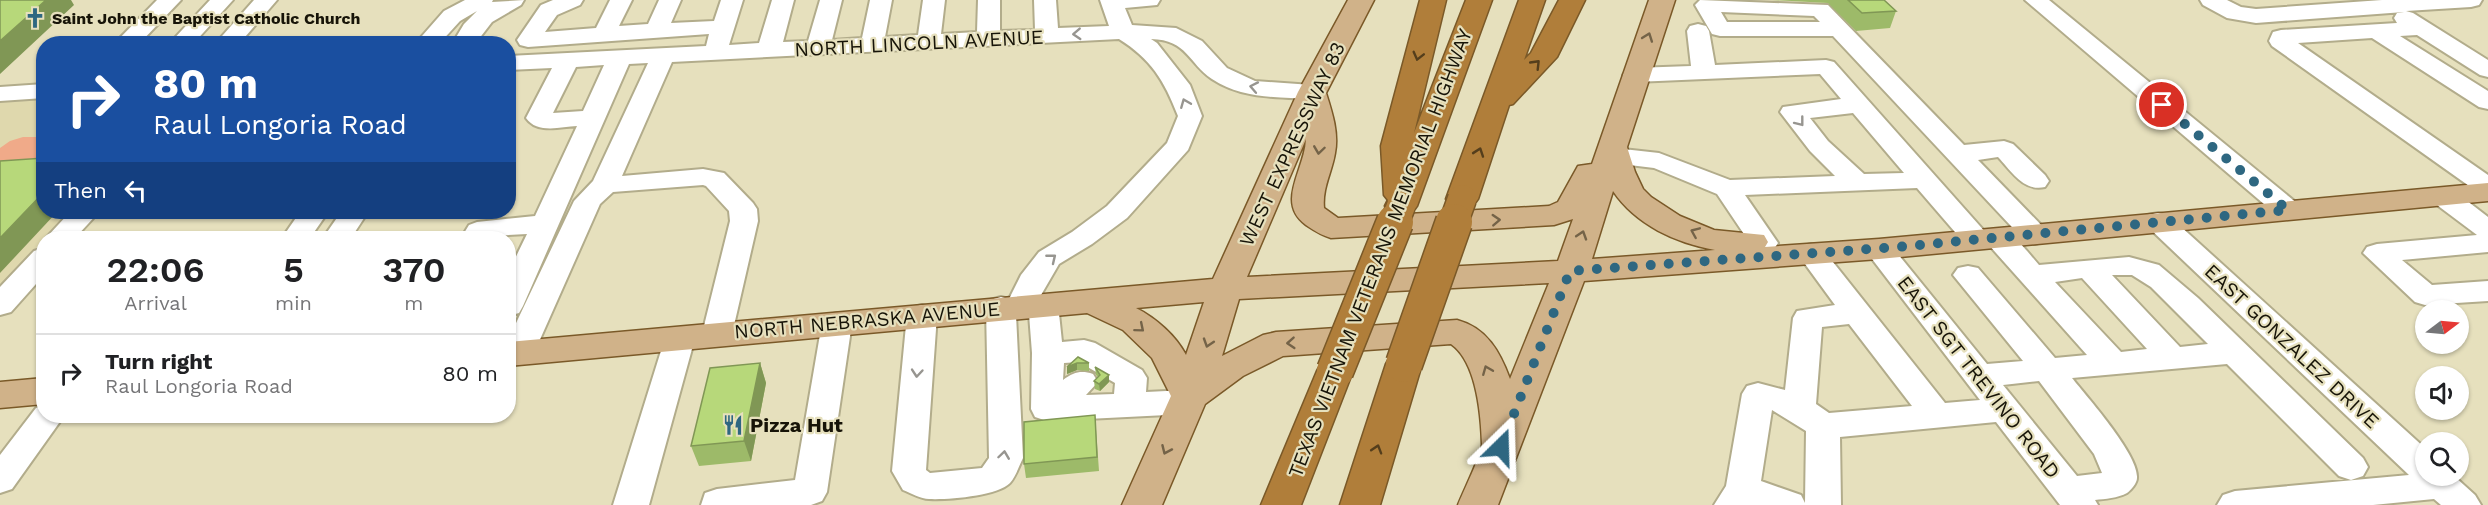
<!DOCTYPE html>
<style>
:root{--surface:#fff;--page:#f2f2f2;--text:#202124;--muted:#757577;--line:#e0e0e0}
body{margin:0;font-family:"Work Sans",sans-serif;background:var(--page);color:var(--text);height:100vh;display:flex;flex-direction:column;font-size:22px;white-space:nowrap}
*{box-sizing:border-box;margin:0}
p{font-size:20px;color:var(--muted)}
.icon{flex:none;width:33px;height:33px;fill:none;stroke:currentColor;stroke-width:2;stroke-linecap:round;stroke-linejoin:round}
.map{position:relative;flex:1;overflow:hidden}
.details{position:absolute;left:36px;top:231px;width:480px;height:192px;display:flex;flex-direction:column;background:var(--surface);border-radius:24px;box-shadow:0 2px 4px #0004}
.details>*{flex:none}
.hud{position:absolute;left:36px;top:36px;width:480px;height:183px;border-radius:24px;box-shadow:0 2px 4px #0004;background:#1a4fa0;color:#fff;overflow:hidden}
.needle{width:39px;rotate:74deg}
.controls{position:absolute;left:2415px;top:300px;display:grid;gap:12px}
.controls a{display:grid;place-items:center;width:54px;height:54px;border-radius:50%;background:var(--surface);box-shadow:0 2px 4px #0004;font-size:30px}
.pin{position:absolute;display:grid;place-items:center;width:51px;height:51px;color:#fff;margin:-26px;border:3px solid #fff;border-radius:50%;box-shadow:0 2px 6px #0007}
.me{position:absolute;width:66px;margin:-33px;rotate:22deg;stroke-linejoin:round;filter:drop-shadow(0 0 4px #0008)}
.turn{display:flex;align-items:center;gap:21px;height:126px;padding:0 18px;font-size:27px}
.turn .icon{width:78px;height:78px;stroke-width:2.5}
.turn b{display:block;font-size:42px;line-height:51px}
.then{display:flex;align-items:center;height:57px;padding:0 18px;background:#0003;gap:12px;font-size:22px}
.eta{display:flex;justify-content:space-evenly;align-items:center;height:102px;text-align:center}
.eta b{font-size:36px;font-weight:600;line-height:42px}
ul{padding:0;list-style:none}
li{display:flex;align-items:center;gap:18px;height:78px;padding:0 18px;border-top:2px solid var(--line)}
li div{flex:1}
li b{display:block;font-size:22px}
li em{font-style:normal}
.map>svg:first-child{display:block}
.built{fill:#dfd8ad}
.green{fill:#f0aa89}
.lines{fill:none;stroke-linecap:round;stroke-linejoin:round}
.minor-casing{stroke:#b2ac8b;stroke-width:4}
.major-casing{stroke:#7a5928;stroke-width:3}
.highway-casing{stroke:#7a5928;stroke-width:3}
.minor{fill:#fff;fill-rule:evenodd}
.major{fill:#d0b289;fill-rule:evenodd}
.highway{fill:#b07e3a;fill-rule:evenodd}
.highway-bridge-far1-casing{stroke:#7a5928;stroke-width:31;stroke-linecap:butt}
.highway-bridge-casing{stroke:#7a5928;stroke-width:39;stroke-linecap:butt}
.highway-bridge-far1{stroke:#b07e3a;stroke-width:28}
.highway-bridge{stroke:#b07e3a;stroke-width:36}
.wall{fill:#9dba69}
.shaded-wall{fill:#809755}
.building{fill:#b7d87a;stroke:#809755;stroke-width:1.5}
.oneway{stroke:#979590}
.oneway2{stroke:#746348}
.oneway3{stroke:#543e1c}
.route{stroke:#2e6781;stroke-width:10;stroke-dasharray:0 18}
.labels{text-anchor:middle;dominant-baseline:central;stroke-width:4.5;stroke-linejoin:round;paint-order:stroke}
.far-poi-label{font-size:16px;font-weight:bold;fill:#171408;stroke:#e6e0bd;text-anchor:start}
.street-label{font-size:20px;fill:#171408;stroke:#e6e0bd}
.poi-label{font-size:20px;font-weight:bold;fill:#171408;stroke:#e6e0bd;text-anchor:start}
</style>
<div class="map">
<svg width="2488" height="505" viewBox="0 0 2488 505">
<rect width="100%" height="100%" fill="#e6e0bd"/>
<!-- built -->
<path class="built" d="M43 98 44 212H69L0 287V100Z"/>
<!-- green -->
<path class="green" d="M23 137H43V158L41 161 0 166V148L10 141Z"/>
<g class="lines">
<!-- minor casing -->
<g class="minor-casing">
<path id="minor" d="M157 0H181L139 44H114Z
M210 0H233L193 44H169Z
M254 0H277L239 44H215Z
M465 0H493L492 2 524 0 521 5 492 22 475 44H452L464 24 477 11 460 21 439 44H415L444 11Z
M553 0H583L580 5 557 15 545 32 596 28 610 0H632L619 26 648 24 659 0H681L671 23 714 21 721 0H743L729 45 759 43 772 0H794L783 42 808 41 820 0H842L832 40 862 38 870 0H892L885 37 918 35 923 0H945L941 34 977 32 978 0H1000V31L1035 30 1034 0H1056L1058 28 1109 26 1100 0H1160L1157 5 1125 8 1132 25 1176 28 1202 41 1227 68 1255 81 1312 85 1321 87 1324 92 1321 97 1312 99C1277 97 1242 99 1212 79 1188 63 1188 40 1151 39L1157 43 1190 85 1202 116 1188 150 1127 218 1092 244 1059 264 1041 295 1054 297 1058 304 1062 342 1084 340 1095 343 1142 370 1147 378 1146 392 1187 390 1198 394 1203 402 1198 410 1187 414 1047 421 1035 417 1031 409 1032 353 1029 314 1016 315 1023 458C1019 466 1016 476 1010 483 998 496 947 500 929 499 921 499 911 493 903 490L892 471 907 315 911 308 922 305 933 308 937 315 926 470 930 473 982 468 989 458 986 307 990 300 1001 297 1009 299 1021 275 1039 252 1072 232 1107 206 1167 143 1178 116C1164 80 1151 59 1119 39L672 62 622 176 703 169 724 173 753 203 757 209 758 221 732 334 728 341 717 344 706 341 702 334 730 221 729 211 706 186 703 185 613 192 600 204 534 353 529 361 518 364 508 361V340L574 201 593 181 648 63 629 64 523 306 519 313 508 316V273L527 234 491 236 489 238H461L469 225 477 222 535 216 577 126C560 127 537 134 526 118L552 68 508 70V56L706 46 709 34 528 47 520 45 517 40 541 5ZM604 65 583 111 553 113 576 67ZM1079 362 1115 383 1114 394 1086 395 1098 382 1093 374C1081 370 1074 372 1063 380L1064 363Z
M1700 0 1828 5 1964 145 2004 141 2013 144 2045 175 2049 181 2045 187C2024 192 2012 172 1998 157L1978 160 2045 229 2049 235 2045 241 2035 244 2025 241 1833 36H1720L1712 34 1695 5ZM1721 12 1814 16 1820 22H1727Z
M2025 0H2049L2298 204 2302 210 2298 216 2288 218 2278 216Z
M2200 0H2227L2241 7 2256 9 2382 0H2482L2479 5 2471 7 2406 11 2413 13 2488 60V77L2480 75 2417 35 2400 36 2488 91V109L2479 107 2372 38 2298 43 2488 175V195L2479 193 2272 46 2269 41 2273 32 2281 30 2397 23 2394 18 2397 13 2404 12 2256 23 2227 18 2203 5Z
M1698 24 1706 26 1709 31 1715 65 1826 60 1834 62 1987 234C2007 220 2026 251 2039 265L2129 257 2159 265 2198 298 2363 458 2368 467 2363 476 2351 480 2339 476 2227 364 2072 378C2087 397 2139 455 2137 478 2137 483 2131 490 2127 493 2118 498 2105 499 2095 500L2098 505H2060L1996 422 1840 437 1841 505H1714L1726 486 1742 394 1747 386 1758 383 1785 390 1793 318 1797 311 1835 305 1797 253 1801 247 1811 244 1821 247 1945 403 1980 400 1869 255 1865 249 1869 243 1879 240 1889 243 1987 364 2023 361 1953 275 1958 268 1968 266 1978 268 2055 358 2087 355 1988 244 1977 249 1967 246 1917 188 1745 195 1778 243 1774 249 1764 252 1754 249 1717 194 1654 168 1605 162 1601 156 1605 150 1614 148 1659 153 1730 180 1835 176 1810 151 1780 112 1783 107 1841 99 1820 74 1635 82 1627 80 1623 75 1627 70 1635 68 1691 66 1687 31 1690 26ZM1853 113 1904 173 1864 174 1828 141 1810 118ZM2112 275H2132L2151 287 2208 344 2180 347ZM2082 278 2147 349 2121 352 2055 282ZM1849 324 1912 406 1829 413 1816 404 1822 327ZM2039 381 2094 454 2102 473 2077 476 2003 385ZM1772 410 1806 431 1805 503 1801 495 1761 481Z
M44 84V98L0 101V87Z
M2443 188 2453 190 2488 217V252L2402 260 2432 285 2488 281V301L2425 305 2415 302 2363 253 2367 247 2377 244 2477 235 2433 202 2429 196 2433 190Z
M70 212H99L75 238H46Z
M300 212H328L310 238H282Z
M341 212H368L351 238H323Z
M2158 213 2168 215 2426 449V476H2454L2475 495 2481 505H2441L2434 499 2373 505H2217L2223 495 2235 491 2409 475 2148 227 2144 221 2148 215Z
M44 248V275L11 312 0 315V287L34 251Z
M837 313 848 316 852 323 827 492 822 501 811 505H701L705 493 717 489 795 480 822 323 826 316Z
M680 328 691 331 695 338 649 505H613L665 338 669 331Z
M44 405V416H64L12 489 0 493V455L36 408Z"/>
</g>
<!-- major casing -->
<g class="major-casing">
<path id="major" d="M1348 0H1374L1326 93C1332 112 1339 133 1335 153 1332 172 1322 188 1324 208L1338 218 1549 206 1558 202 1578 166 1592 164 1649 0H1675L1627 147 1635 172 1643 189 1651 197 1680 216 1714 230 1764 235 1768 242 1765 247 1879 239 2488 183V201L1879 259 1584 281 1498 505H1458C1462 494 1483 452 1482 444 1481 415 1477 362 1451 344L1283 356 1243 376 1205 404 1162 505H1122L1171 396 1152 358 1123 330 1087 313 508 366V342L1213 279 1298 92ZM1306 139C1305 170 1275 202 1306 225 1315 231 1321 235 1331 238L1554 225 1573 219 1558 261 1247 277ZM1613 191C1636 225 1676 243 1715 250L1592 259ZM1549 283 1510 379C1500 352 1487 328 1457 320L1276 332 1263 335 1222 356 1239 299ZM1204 302 1186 355C1176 336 1156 318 1136 308Z
M44 378V404L0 408V382Z"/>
</g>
<!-- highway casing -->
<g class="highway-casing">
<path id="highway" d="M1420 0H1446L1414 133 1466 0H1492L1417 206 1412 213 1401 216 1390 213 1385 206 1388 200 1384 195 1381 146Z
M1519 0H1545L1524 60 1531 53 1559 0H1585L1557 57 1513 104 1509 105 1478 199 1473 206 1462 208 1451 206 1446 199Z
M1404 351 1417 355 1422 364 1380 505H1340L1386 364 1391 355Z
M1335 358 1348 362 1353 371 1301 505H1261L1317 371 1322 362Z"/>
</g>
<!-- minor -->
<use href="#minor" class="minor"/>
<!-- major -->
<use href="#major" class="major"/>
<!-- highway -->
<use href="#highway" class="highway"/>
<!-- highway-bridge-far1 casing -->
<g class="highway-bridge-far1-casing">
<path id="highway-bridge-far1" d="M1394 224 1401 206
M1453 224 1462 199"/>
</g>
<!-- highway-bridge casing -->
<g class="highway-bridge-casing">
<path id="highway-bridge" d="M1404 364 1454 222
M1335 371 1395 222"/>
</g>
<!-- highway-bridge-far1 -->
<use href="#highway-bridge-far1" class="highway-bridge-far1"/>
<!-- highway-bridge -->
<use href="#highway-bridge" class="highway-bridge"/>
</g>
<!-- wall -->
<path class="wall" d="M1772 0H1884L1896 11 1890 28 1856 31 1828 3Z
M1078 357 1089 363V371L1077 370 1067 374Z
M760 363 766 383 751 461 699 466 691 446Z
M1095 367 1109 382 1100 391 1095 389 1094 381 1098 377 1096 375Z
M1095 415 1099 471 1026 478 1024 464Z"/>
<!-- shaded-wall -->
<path class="shaded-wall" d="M46 0H71L74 5 0 74V41Z
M44 192V212H57L0 273V238Z
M760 363 766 383 751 461 744 441Z
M1077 363V370L1067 374V367Z
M1109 375V382L1100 391 1099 384Z"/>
<!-- building -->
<path class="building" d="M0 0H46L0 41Z
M1848 0H1884L1896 11 1862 13Z
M44 158V192L0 238V161Z
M1078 357 1089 363H1077L1067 367Z
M760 363 744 441 691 446 710 368Z
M1095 367 1109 375 1099 384 1094 381 1100 375Z
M1095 415 1097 457 1024 464V422Z"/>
<!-- one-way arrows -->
<defs><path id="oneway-chevron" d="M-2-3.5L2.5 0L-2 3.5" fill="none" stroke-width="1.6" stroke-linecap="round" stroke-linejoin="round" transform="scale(1.5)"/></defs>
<g class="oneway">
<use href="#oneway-chevron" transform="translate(1077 34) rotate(177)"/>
<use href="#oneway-chevron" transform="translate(1254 87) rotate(-169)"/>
<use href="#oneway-chevron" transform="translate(1185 103) rotate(-112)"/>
<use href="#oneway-chevron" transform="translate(1800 122) rotate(52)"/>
<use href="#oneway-chevron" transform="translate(1052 258) rotate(-39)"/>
<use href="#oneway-chevron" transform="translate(917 373) rotate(95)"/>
<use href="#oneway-chevron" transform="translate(1004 455) rotate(-82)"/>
</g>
<g class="oneway2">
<use href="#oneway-chevron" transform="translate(1648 37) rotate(-70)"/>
<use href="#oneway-chevron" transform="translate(1319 150) rotate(98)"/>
<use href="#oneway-chevron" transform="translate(1496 220) rotate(-3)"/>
<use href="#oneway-chevron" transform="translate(1695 232) rotate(-157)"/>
<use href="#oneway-chevron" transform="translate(1582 235) rotate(-72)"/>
<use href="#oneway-chevron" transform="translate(1140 328) rotate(40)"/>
<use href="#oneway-chevron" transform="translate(1208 343) rotate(108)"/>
<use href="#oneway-chevron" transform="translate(1291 343) rotate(176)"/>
<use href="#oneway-chevron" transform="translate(1487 370) rotate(-112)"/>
<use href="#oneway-chevron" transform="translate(1166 450) rotate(114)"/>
</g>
<g class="oneway3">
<use href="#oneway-chevron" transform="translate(1418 56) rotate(104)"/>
<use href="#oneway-chevron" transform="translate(1536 64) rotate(-46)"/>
<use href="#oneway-chevron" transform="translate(1479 152) rotate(-71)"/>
<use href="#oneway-chevron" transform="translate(1377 449) rotate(-73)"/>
</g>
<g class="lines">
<!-- route -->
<path class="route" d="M1501 447 1570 271 1898 247 2288 210 2162 105"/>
</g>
<!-- icons -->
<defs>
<g id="church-bare" transform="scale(1.62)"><path d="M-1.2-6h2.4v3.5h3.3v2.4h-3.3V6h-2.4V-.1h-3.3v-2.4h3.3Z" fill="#2e6781" stroke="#e6e0bd" stroke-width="2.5" paint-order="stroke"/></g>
<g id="restaurant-bare" transform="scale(1.62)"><path d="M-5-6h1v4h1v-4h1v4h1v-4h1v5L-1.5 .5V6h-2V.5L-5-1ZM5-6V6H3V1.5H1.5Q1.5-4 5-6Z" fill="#2e6781" stroke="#e6e0bd" stroke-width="2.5" paint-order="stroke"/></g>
</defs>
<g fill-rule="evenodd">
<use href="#church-bare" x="35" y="18"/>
<use href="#restaurant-bare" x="733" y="425"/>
</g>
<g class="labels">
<!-- far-poi labels -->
<g class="far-poi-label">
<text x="52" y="18">Saint John the Baptist Catholic Church</text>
</g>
<!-- street labels -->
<g class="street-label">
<text transform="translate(919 43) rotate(-3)">NORTH LINCOLN AVENUE</text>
<text transform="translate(1292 144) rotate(-65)">WEST EXPRESSWAY 83</text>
<text transform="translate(1380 253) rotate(-69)">TEXAS VIETNAM VETERANS MEMORIAL HIGHWAY</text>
<text transform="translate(867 320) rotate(-5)">NORTH NEBRASKA AVENUE</text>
<text transform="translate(2292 346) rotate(43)">EAST GONZALEZ DRIVE</text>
<text transform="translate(1979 377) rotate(52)">EAST SGT TREVINO ROAD</text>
</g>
<!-- poi labels -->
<g class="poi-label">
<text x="750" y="425">Pizza Hut</text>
</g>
</g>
</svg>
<div class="controls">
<a><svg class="needle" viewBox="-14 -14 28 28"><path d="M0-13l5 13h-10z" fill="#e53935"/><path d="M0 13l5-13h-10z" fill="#757577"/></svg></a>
<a><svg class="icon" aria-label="sound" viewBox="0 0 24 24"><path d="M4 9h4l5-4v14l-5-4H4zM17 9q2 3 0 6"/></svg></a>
<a><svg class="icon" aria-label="search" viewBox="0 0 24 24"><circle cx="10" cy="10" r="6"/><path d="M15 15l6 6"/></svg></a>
</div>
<div class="pin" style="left:2162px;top:105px;background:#d93025"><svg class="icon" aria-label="arrive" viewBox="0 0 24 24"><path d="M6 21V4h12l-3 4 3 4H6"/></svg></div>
<svg class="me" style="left:1501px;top:447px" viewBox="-20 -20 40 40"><path d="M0-17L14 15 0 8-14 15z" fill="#2e6781" stroke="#fff" stroke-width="4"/></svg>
<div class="hud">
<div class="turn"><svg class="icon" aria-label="right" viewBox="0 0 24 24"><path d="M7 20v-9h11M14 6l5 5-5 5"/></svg><div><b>80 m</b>Raul Longoria Road</div></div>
<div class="then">Then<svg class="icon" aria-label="left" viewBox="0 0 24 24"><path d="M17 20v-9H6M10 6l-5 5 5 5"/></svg></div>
</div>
<section class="details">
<div class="eta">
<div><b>22:06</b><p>Arrival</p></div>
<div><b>5</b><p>min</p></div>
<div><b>370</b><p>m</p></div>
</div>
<ul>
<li><svg class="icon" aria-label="right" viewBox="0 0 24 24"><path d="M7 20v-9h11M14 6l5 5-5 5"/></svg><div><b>Turn right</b><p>Raul Longoria Road</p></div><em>80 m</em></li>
</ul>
</section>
</div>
